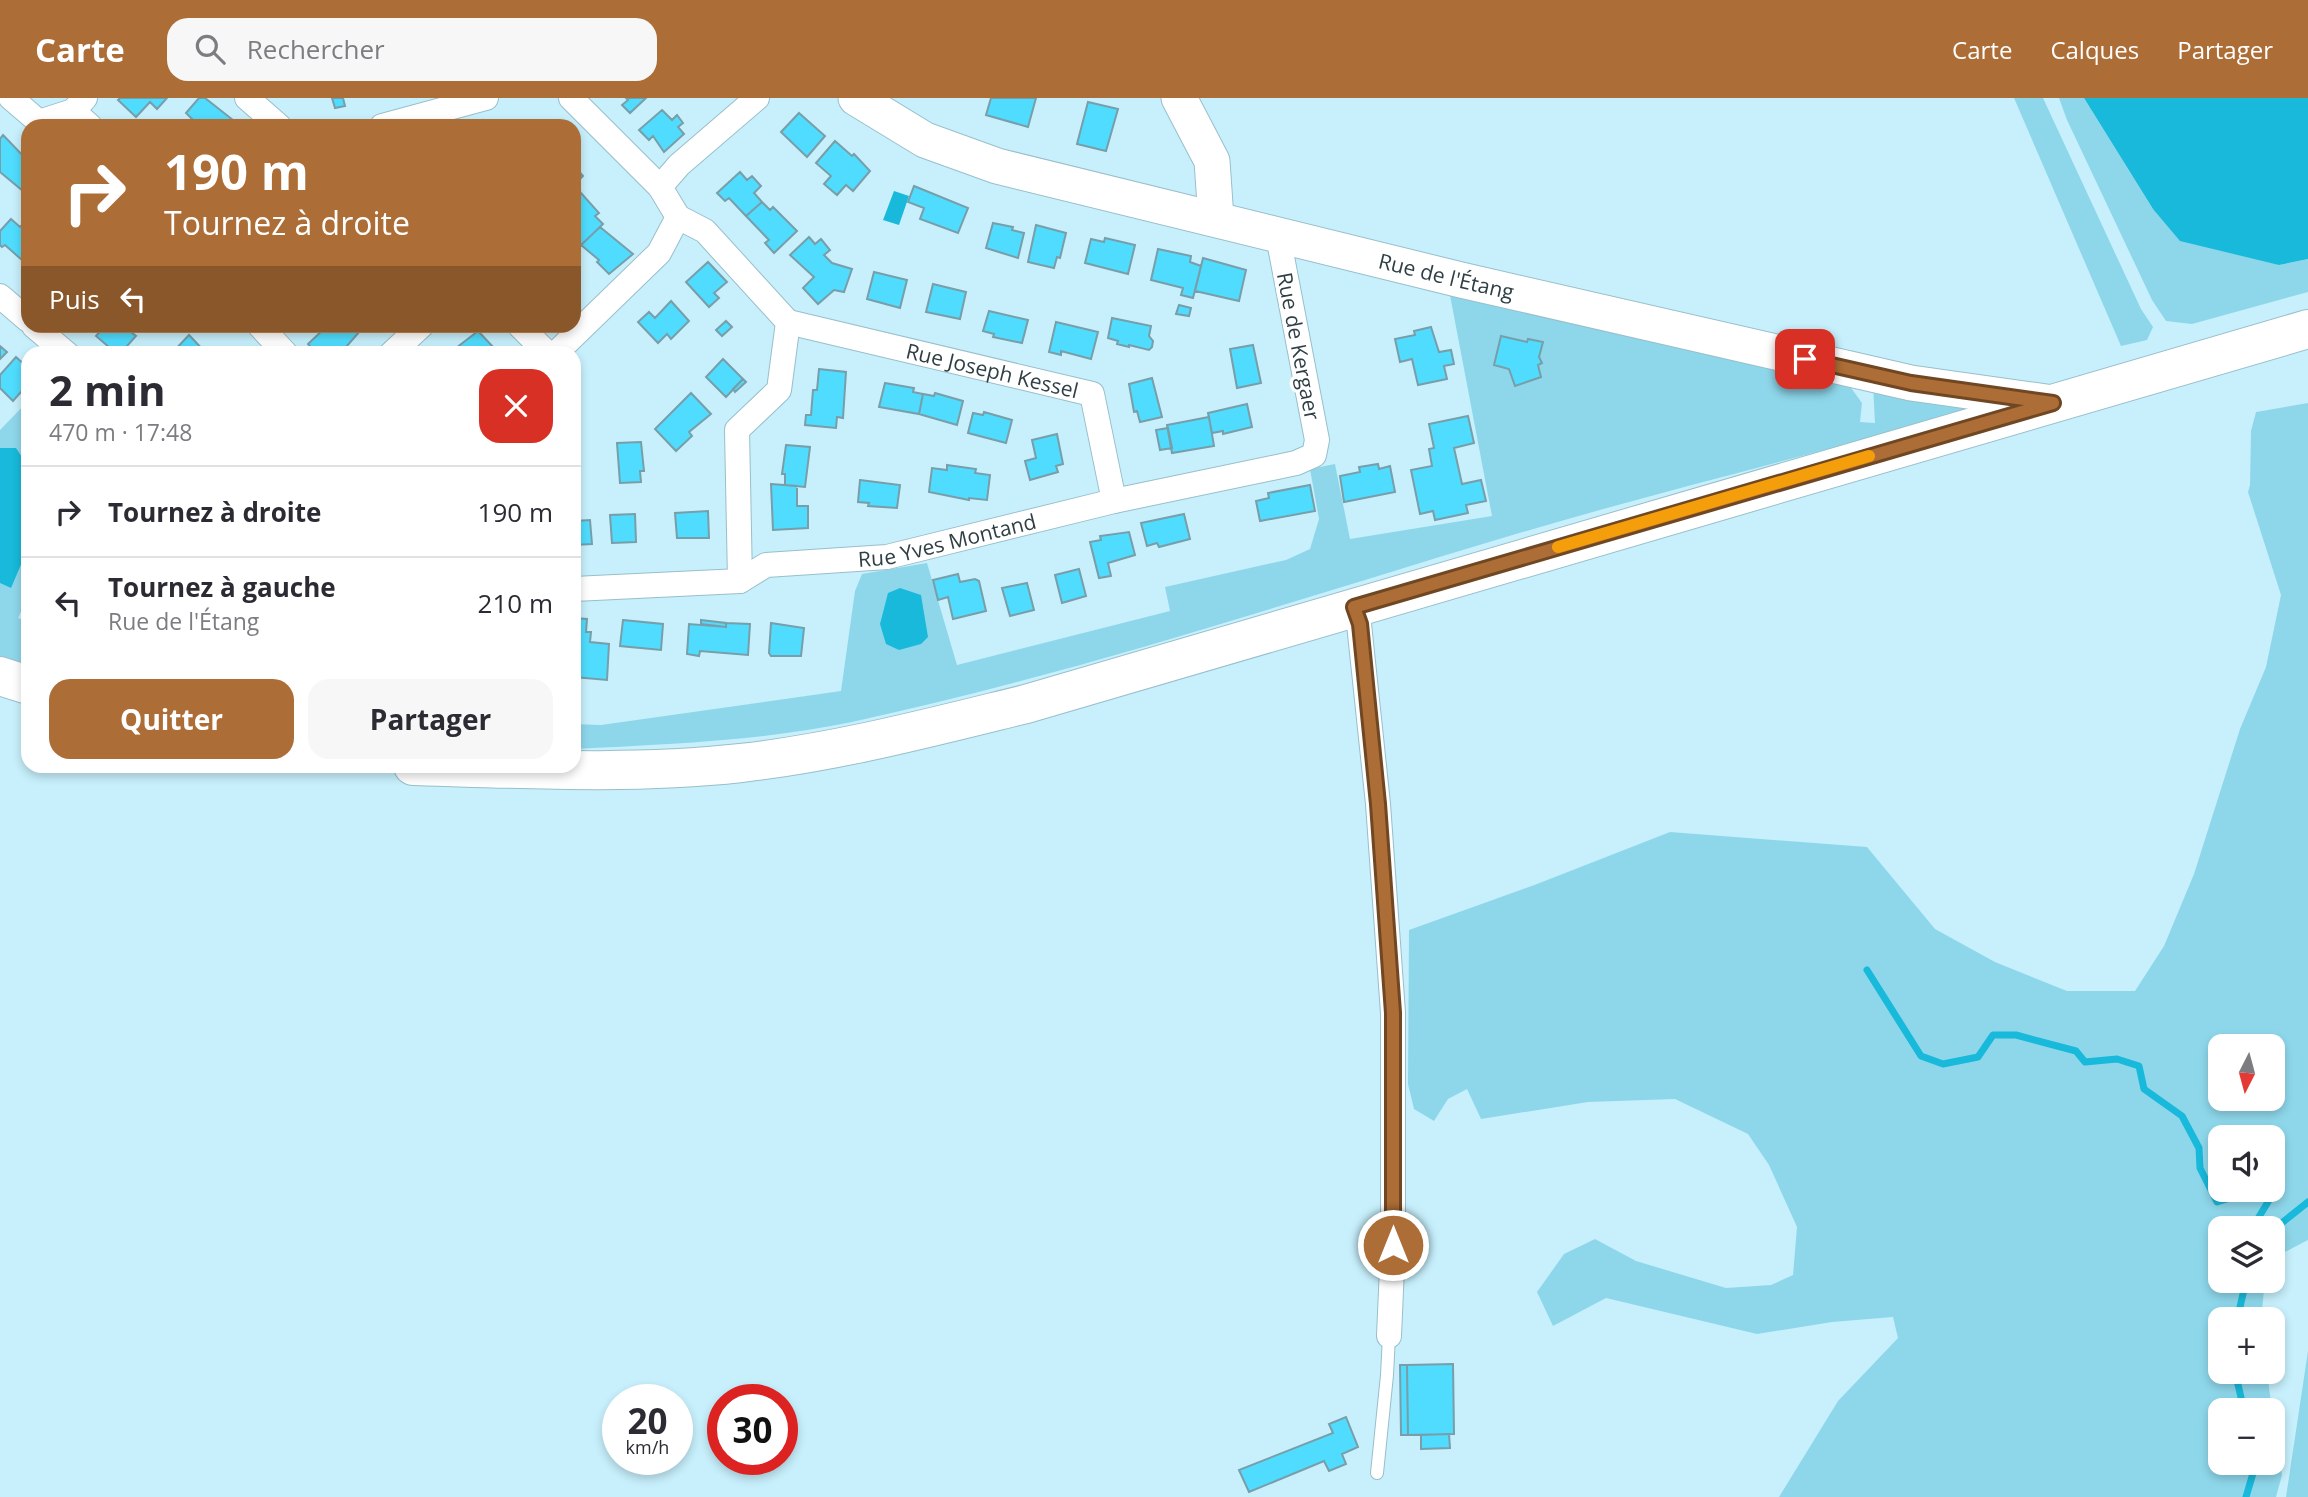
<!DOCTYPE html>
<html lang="fr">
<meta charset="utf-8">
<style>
:root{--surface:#fff;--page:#f7f7f7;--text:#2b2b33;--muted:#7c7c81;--line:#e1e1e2;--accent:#ad6d36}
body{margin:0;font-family:"Open Sans",sans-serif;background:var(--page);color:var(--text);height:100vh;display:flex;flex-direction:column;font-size:26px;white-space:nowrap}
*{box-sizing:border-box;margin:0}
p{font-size:23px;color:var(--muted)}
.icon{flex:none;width:38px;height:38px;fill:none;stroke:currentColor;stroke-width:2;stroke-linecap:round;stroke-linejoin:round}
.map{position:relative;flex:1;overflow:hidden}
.details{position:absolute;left:21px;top:248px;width:560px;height:427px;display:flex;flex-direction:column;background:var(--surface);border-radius:21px;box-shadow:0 4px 10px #0003}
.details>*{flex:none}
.hud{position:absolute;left:21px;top:21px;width:560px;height:214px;border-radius:21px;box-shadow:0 4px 10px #0003;background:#ad6d36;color:#fff;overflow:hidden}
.needle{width:46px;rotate:186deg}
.fabs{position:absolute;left:2208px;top:936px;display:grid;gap:14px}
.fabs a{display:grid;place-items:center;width:77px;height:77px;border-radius:14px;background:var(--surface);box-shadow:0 4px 10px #0003;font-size:35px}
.speed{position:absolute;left:602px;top:1286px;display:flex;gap:14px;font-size:35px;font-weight:700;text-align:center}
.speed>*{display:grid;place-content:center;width:91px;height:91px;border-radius:50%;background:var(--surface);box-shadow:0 4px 10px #0003;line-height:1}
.speed small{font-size:18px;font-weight:400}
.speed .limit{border:10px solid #d22;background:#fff;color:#111}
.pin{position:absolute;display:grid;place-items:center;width:60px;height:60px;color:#fff;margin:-30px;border-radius:14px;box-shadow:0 4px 10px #0006}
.me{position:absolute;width:77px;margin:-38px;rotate:0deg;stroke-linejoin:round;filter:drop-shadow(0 0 5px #0008)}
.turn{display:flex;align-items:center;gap:24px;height:147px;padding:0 28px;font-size:32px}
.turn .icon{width:91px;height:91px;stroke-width:2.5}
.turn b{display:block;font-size:49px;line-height:60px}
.then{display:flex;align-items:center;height:66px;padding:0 28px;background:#0003;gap:14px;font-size:26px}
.round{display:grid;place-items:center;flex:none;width:74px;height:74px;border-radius:21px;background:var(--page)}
.overview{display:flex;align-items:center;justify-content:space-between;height:119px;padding:0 28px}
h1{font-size:42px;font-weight:700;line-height:52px}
.cta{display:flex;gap:14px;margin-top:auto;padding:14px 28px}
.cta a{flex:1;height:80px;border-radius:21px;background:var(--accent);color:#fff;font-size:28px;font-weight:700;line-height:80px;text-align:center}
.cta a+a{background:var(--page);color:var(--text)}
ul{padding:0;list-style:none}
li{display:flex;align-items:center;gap:21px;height:91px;padding:0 28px;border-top:2px solid var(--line)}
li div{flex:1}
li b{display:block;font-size:26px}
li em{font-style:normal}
header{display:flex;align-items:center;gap:42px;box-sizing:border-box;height:98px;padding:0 35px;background:var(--accent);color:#fff}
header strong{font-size:33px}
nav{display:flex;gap:38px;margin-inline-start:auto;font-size:24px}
.search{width:490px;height:63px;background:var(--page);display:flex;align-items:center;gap:18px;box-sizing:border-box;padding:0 24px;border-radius:21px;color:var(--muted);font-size:26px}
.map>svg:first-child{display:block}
.green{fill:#8ed7eb;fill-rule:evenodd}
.water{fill:#18b9da}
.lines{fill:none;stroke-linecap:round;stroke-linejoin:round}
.stream{stroke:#18b9da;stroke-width:7}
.building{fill:#50dcfe;stroke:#779ea9;stroke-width:2}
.lane-casing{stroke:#98bfcb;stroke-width:14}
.street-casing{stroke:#98bfcb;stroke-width:26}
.secondary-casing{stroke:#98bfcb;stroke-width:37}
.primary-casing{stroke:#98bfcb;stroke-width:40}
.lane{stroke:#fff;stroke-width:12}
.street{stroke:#fff;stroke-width:24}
.secondary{stroke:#fff;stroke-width:35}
.primary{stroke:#fff;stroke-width:38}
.route-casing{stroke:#704723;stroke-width:18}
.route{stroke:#ad6d36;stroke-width:12}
.slow{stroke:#f59e0b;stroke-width:12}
.labels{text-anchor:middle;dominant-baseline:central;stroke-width:7;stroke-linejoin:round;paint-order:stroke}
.street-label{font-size:21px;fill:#2f3f44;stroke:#fff}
</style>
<header>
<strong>Carte</strong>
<div class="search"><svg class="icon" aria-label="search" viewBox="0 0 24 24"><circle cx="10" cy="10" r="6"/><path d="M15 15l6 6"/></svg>Rechercher</div>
<nav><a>Carte</a><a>Calques</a><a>Partager</a></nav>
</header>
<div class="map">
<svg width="2308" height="1399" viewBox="0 0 2308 1399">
<rect width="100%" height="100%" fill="#c7f0fc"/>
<!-- green -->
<path class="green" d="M2014 0H2043L2141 211 2153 229 2147 242 2121 248Z
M2059 0H2084L2153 111 2279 167 2308 161V194L2192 226 2166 223 2152 202 2067 22Z
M1449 192 1849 287 1862 305 1860 324 1875 325 1873 287 1993 305C1828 354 1661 392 1496 442 1283 506 1070 577 852 624 761 643 667 646 574 651V626L601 627 841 593 855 493 862 476 927 465 957 567 1170 513 1165 489 1286 462 1310 451 1319 421 1310 371 1335 366 1350 441 1492 418Z
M28 303V498L18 520 28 524V569L0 558V332Z
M2308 305V1142L2281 1156 2273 1169V1130H2221V1183H2265L2261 1221 2221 1222V1274H2267L2272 1312H2221V1365H2273V1318L2282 1377 2276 1399H1779L1838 1303 1898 1240 1893 1219 1832 1224 1757 1236 1606 1200 1553 1228 1537 1194 1564 1156 1595 1141 1636 1163 1726 1190 1771 1187 1793 1177 1797 1129 1769 1067 1748 1036 1675 1001 1588 1004 1481 1021 1467 991 1448 1001 1434 1023 1414 1011 1408 986 1409 832 1537 786 1670 734 1867 749 1935 831 1995 864 2067 893H2135L2164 848 2194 776 2240 631 2266 569 2281 497 2248 394 2250 387 2251 333 2256 314ZM2273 948V1001H2221V948ZM2221 1040H2273V1092H2221Z
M2308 1253V1399H2286Z"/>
<!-- water -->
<path class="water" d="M2084 0H2308V161L2279 167 2180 143 2153 111Z
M894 93 909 98 899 127 883 122Z
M0 350H16L28 368V450L11 490 0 485Z
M900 490 921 497 928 539 921 546 899 552 886 546 880 526 888 495Z"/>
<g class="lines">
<!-- stream -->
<path class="stream" d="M1867 872 1921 958 1943 966 1978 959 1993 937H2016L2076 953 2085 964 2117 961 2139 968 2144 991 2182 1018 2199 1050 2200 1070 2217 1104 2256 1092
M2256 1092 2268 1104 2254 1127 2257 1130
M2273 1132 2308 1104
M2237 1222 2246 1183
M2235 1274 2244 1312
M2246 1399 2256 1365"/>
</g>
<!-- building -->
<path class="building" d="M120 0H167L157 11 150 4 136 19 118 2Z
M199 0H205L233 22 227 28H199L186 15Z
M332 0H343L345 8 335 10Z
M626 0H646L630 15 622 7 628 2Z
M991 0H1036L1028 29 986 17Z
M1088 4 1118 11 1106 53 1077 46Z
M662 12 672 22 677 17 683 25 678 29 684 36 664 54 653 38 649 42 639 32Z
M799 15 825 38 807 59 781 34Z
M3 37 28 63V87L23 93 0 74V41Z
M835 43 852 58 854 56 870 73 853 93 846 87 837 97 824 86 831 78 816 65Z
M574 68 583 78 574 87Z
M740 74 747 82 752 78 761 88 754 95 762 104 746 118 729 100 725 103 717 95Z
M914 88 968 110 958 135 920 121 924 110 908 104Z
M581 95 599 115 595 118 603 126 578 150 574 145V101Z
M762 104 770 112 773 109 797 133 774 155 765 145 769 142 746 118Z
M11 121 20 129 23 126 28 130V158L23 163 5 147 2 149 0 147V133Z
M993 125 1013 129 1012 132 1024 135 1018 160 986 150Z
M1036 127 1066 135 1060 160 1057 159 1054 170 1028 164Z
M600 129 633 156 609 176 597 164 599 162 581 147Z
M809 139 815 146 821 141 830 152 824 157 832 165 852 171 844 194 834 192 818 206 803 190 814 179 790 157Z
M1105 140 1135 147 1128 176 1085 165 1091 141 1104 144Z
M1158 151 1191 158 1190 164 1201 168 1193 200 1181 197 1183 190 1151 182Z
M1203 160 1246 172 1239 203 1195 193Z
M708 164 727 184 714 195 719 200 709 209 686 184Z
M874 174 907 182 900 210 867 201Z
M933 186 966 194 960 221 926 214Z
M671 203 689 223 671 241 667 236 658 245 638 224 649 214 655 220Z
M1179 207 1191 210 1189 218 1176 216Z
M989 213 1028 222 1022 245 993 239 994 236 983 233Z
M1112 220 1151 228 1149 238 1153 243 1152 249 1149 252 1129 247V249L1117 246 1118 243 1108 240Z
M726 223 732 229 722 238 716 232Z
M1056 224 1098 234 1091 261 1061 253V257L1049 254Z
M105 228H123L136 238 120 256H117L96 238Z
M327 228H355L360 233 340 256H317L308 246Z
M1431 229 1439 254 1451 252 1454 266 1444 268 1447 281 1418 287 1412 261 1400 264 1395 241 1415 237 1414 233Z
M478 233 495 251 490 256 451 254Z
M189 237 207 256H171Z
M1501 238 1527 244 1528 241 1543 244 1539 259 1542 265 1538 267 1541 279 1515 288 1509 271 1494 267Z
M1253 247 1261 285 1237 290 1230 251Z
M0 248 7 254 0 261Z
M16 259 28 270V286L13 303 0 290V277Z
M723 261 743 281 726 299 706 279Z
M819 271 846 274 843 320 837 319 836 330 805 327 806 317H811L813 292H817Z
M1152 280 1162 319 1140 324 1137 313 1134 314 1129 286Z
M743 281 746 284 735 294 733 291Z
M885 285 914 290 913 294 923 296 919 316 879 309Z
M691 295 711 316 689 334 692 338 676 353 655 331Z
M935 295 963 303 957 327 919 316 923 296 934 298Z
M1247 306 1252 329 1223 336V333L1212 335 1208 315Z
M984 314 1012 322 1006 345 968 335 973 315 983 317Z
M1468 318 1474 345 1454 350 1462 386 1481 382 1486 403 1466 407 1468 415 1435 422 1433 413 1420 416 1411 372 1432 368 1429 351 1434 350 1429 326Z
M1209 319 1214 348 1172 355 1167 327Z
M1168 330 1172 350 1160 352 1156 332Z
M1057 336 1063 366 1056 368 1058 374 1030 382 1025 363 1036 360 1032 342Z
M641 344 644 373H640L641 384 620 385 617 345Z
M786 347 810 349 805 389 785 387V376H782Z
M1378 366 1379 371 1390 368 1395 394 1344 404 1340 378 1360 374 1359 369Z
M947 367 976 371 975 375 990 377 987 402 969 400V402L929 394 932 370 947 372Z
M860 382 900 387 897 410 868 408 869 405 858 404Z
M771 386 797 388V408H808V430L773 432Z
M1310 387 1315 413 1260 423 1256 403 1269 400 1268 395Z
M708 413 709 440H677L675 415Z
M635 416 636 444 612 445 610 417Z
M1184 416 1190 441 1159 449 1157 445 1147 448 1141 425Z
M590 422 592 446 574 447V423Z
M1129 434 1135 457 1108 465 1111 478 1099 480 1090 444 1101 442 1100 438Z
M1079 471 1086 498 1062 505 1055 477Z
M958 476 960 484 975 481 979 483 986 513 953 521 948 499 938 502 933 482Z
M1027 485 1034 512 1010 518 1002 490Z
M574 520 587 521 586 534H591L590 544 609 546 607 582 574 579Z
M623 522 663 526 661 552 620 548Z
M701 522 726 525V529L701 526Z
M726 525 750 526 748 557 700 553 699 558 687 556 689 526 726 529Z
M771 525 804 530 801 558H771L769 555Z
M1453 1266 1454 1336 1408 1337 1407 1267Z
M1400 1267H1407L1408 1337H1401Z
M1346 1319 1358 1349 1342 1356 1346 1366 1329 1373 1324 1363 1249 1394 1239 1372 1333 1335 1329 1326Z
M1449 1336 1450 1350 1421 1351V1337Z"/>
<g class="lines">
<!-- lane casing -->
<g class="lane-casing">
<path id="lane" d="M1377 1375 1387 1277 1389 1238"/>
</g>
<!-- street casing -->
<g class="street-casing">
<g id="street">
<path d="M11 0 39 24 73 13 85 0"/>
<path d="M247 0 279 28"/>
<path d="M571 0 660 89"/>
<path d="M73 13 90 28"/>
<path d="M382 28 486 0"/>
<path d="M678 119 705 133 788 224 779 292 737 332 740 483"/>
<path d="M0 198 28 222"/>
<path id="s1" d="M788 224 1092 296 1114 403"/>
<path d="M34 228 67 256"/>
<path d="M260 228 286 256"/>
<path d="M520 228 548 256"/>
<path d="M391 256 421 228"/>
<path d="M555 256 659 155 678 119 660 89 679 67 757 0"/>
<path id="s2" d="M574 491 740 483 766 467 887 459 1114 403 1296 365 1314 357 1317 342 1278 138"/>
<path d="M1354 509 1359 526 1378 706 1393 915V1147L1389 1238"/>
</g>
</g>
<!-- secondary casing -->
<g class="secondary-casing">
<g id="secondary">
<path id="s3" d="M856 0 925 42 997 68 1461 182 1911 285 2053 305"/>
<path d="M1179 0 1212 63 1216 121"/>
</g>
</g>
<!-- primary casing -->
<g class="primary-casing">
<path id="primary" d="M0 578 28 587
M413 668C522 671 631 677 741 665 838 654 932 629 1026 606L2308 231"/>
</g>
<!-- lane -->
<use href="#lane" class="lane"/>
<!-- street -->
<use href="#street" class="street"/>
<!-- secondary -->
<use href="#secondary" class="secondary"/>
<!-- primary -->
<use href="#primary" class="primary"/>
</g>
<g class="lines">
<!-- route casing -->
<g class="route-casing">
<path id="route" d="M1393 1147V915L1378 706 1360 526 1354 509 2053 305 1911 285 1805 261"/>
</g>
<!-- route -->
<use href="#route" class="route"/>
<!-- slow -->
<path class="slow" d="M1558 449 1869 358"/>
</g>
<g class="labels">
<!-- street labels -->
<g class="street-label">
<text stroke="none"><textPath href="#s3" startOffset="620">Rue de l'Étang</textPath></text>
<text transform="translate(1299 248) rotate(79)">Rue de Kergaer</text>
<text stroke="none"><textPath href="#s1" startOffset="210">Rue Joseph Kessel</textPath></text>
<text stroke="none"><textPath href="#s2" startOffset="380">Rue Yves Montand</textPath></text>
</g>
</g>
</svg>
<div class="fabs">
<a><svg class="needle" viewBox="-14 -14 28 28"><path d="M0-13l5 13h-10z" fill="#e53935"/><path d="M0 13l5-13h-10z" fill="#7c7c81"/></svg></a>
<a><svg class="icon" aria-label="sound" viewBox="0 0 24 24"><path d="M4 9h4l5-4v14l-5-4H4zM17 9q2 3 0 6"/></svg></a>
<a><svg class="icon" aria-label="layers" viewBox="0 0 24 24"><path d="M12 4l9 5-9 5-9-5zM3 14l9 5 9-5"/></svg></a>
<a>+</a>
<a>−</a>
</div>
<div class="speed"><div>20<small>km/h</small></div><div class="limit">30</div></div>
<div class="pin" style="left:1805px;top:261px;background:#d93025"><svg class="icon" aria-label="arrive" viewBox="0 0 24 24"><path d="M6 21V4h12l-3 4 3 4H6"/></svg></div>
<svg class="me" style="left:1393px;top:1147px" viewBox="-20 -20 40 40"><circle r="17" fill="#ad6d36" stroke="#fff" stroke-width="3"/><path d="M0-11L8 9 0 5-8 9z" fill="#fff"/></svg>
<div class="hud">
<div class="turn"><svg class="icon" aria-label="right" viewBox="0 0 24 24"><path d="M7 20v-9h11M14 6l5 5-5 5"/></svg><div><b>190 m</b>Tournez à droite</div></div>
<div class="then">Puis<svg class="icon" aria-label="left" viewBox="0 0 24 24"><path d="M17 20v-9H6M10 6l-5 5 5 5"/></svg></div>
</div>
<section class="details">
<div class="overview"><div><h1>2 min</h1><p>470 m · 17:48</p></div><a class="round" style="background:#d93025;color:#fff"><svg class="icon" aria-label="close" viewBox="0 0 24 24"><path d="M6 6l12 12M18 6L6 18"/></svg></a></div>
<ul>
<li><svg class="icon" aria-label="right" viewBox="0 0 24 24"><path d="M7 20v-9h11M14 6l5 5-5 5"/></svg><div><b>Tournez à droite</b></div><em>190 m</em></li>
<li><svg class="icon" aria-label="left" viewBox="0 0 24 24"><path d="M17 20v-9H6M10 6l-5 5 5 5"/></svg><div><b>Tournez à gauche</b><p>Rue de l'Étang</p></div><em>210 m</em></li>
</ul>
<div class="cta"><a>Quitter</a><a>Partager</a></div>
</section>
</div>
